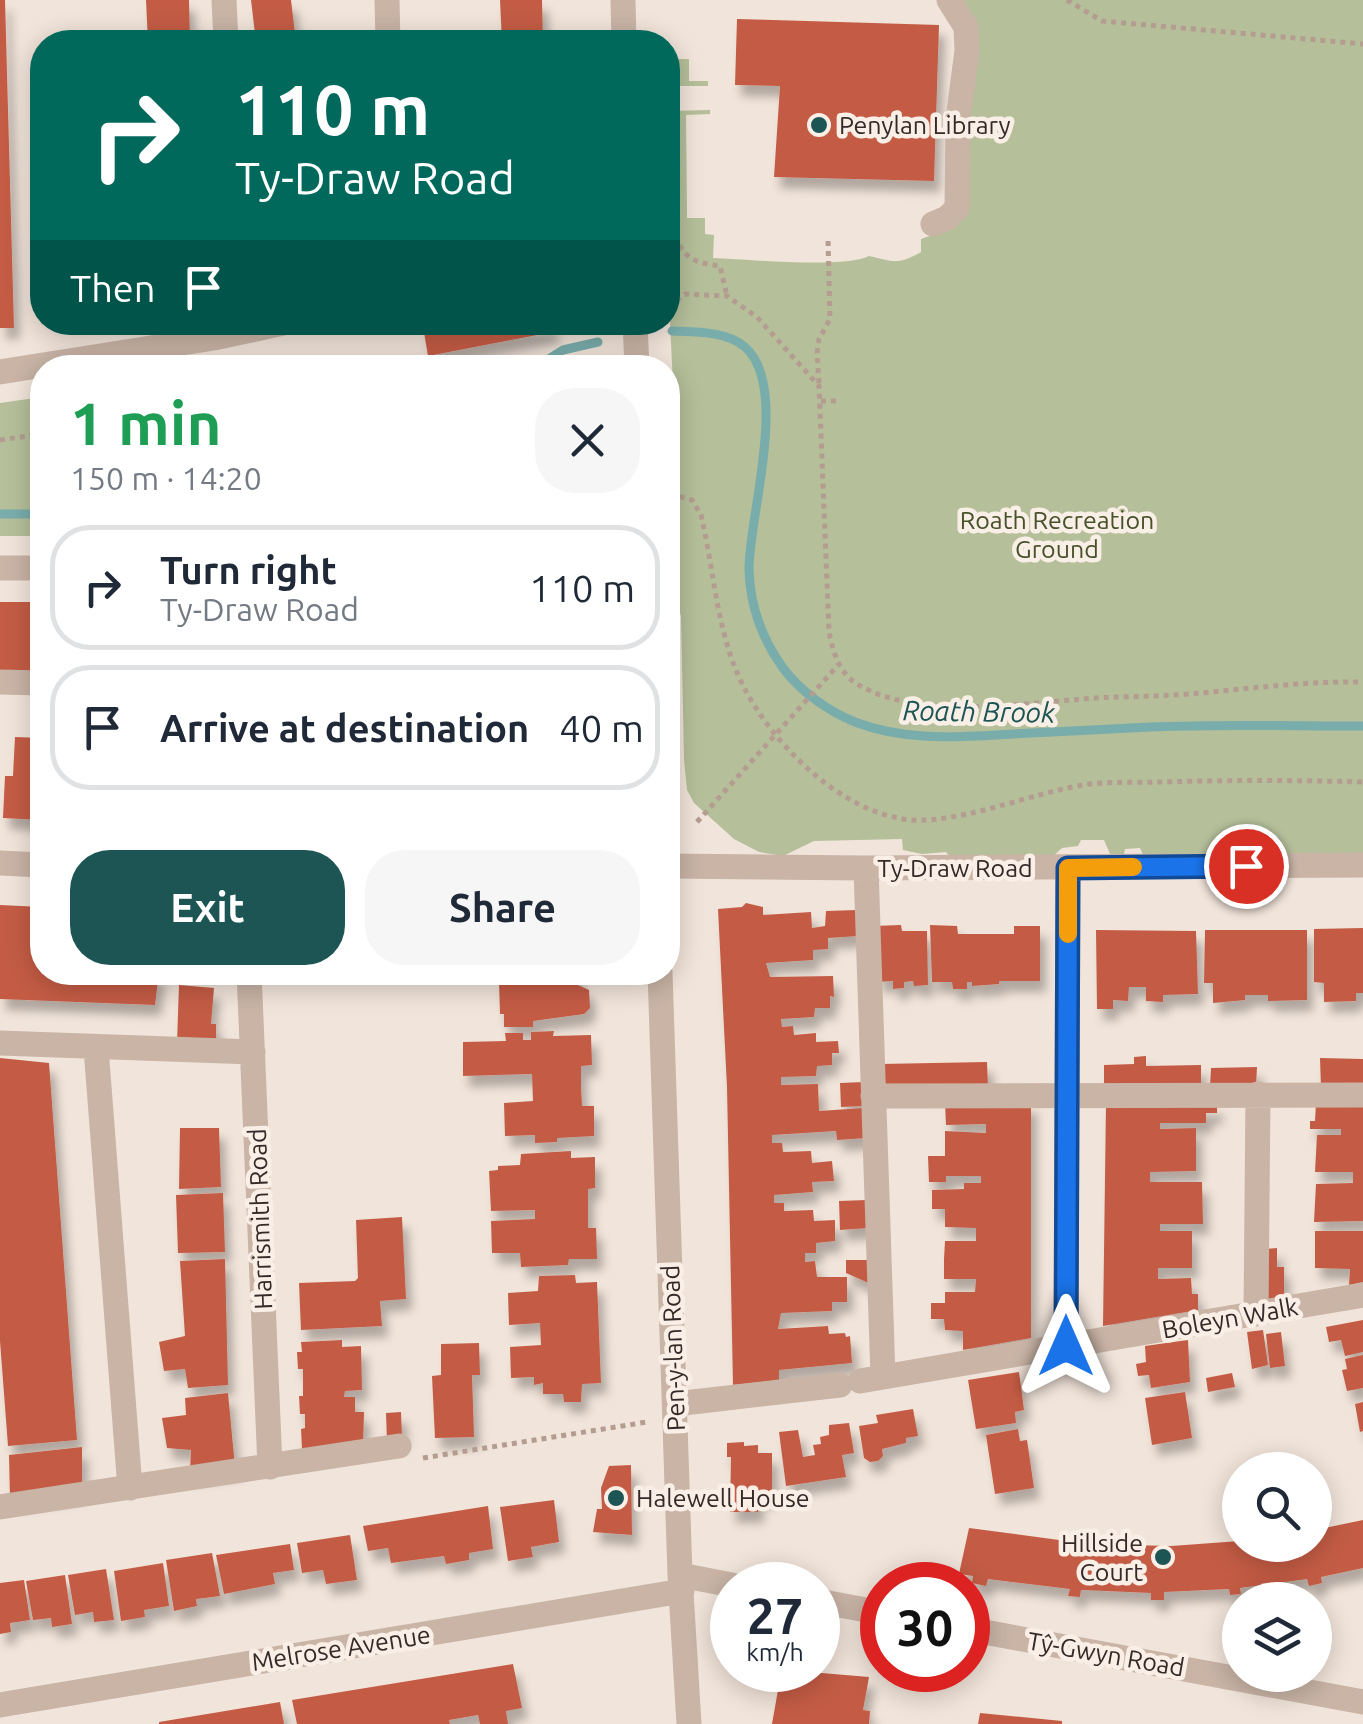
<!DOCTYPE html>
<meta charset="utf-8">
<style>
:root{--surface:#fff;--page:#f6f6f7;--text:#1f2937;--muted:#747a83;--line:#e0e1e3;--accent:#1d5555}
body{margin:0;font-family:Ubuntu,sans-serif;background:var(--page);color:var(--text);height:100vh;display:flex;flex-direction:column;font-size:38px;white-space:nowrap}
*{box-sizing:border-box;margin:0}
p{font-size:32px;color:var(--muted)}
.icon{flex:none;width:55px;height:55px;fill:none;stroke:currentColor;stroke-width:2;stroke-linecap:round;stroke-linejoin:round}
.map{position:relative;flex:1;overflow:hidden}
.panel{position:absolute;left:30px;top:355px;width:650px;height:630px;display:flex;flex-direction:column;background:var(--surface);border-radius:40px;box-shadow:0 5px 25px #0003}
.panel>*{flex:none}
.hud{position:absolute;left:30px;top:30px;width:650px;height:305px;border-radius:40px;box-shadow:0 5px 25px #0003;background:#00695c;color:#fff;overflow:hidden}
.tools{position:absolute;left:1222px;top:1452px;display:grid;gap:20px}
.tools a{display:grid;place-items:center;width:110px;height:110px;border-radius:50%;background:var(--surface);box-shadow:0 5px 25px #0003;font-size:50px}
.speed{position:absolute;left:710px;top:1562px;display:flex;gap:20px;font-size:50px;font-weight:700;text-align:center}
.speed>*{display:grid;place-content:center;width:130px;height:130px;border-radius:50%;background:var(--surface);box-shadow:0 5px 25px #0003;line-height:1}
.speed small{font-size:25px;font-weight:400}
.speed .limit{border:15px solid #d22;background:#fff;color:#111}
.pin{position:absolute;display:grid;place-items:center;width:85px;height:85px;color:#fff;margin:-42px;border:5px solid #fff;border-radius:50%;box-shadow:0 2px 10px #0007}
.me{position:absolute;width:110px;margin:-55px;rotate:0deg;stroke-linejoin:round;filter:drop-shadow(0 0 8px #0008)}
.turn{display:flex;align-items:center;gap:35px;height:210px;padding:0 40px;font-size:45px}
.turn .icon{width:130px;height:130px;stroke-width:2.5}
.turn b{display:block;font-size:70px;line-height:85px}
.then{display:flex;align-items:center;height:95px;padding:0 40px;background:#0003;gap:20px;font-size:38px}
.round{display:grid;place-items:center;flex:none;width:105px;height:105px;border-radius:40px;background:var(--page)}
.overview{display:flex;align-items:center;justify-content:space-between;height:170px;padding:0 40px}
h1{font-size:60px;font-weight:700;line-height:75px;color:#1e9e55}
.primary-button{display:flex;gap:20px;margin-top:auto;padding:20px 40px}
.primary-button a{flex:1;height:115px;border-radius:40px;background:var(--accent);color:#fff;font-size:40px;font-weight:700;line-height:115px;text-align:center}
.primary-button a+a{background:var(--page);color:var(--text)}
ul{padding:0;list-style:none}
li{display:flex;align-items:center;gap:30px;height:125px;margin:0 20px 15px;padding:0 20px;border:5px solid var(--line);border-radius:40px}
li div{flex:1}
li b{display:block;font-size:38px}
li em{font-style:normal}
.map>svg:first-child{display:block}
.green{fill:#b5bf9a}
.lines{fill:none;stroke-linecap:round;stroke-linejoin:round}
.stream{stroke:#79adac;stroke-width:9}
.building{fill:#c45c45;filter:url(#shadow)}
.path{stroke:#b49d90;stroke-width:5;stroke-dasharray:5 5;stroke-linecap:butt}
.minor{stroke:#c9b4a6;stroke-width:25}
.route-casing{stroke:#114b97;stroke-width:25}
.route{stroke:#1a73e8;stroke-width:18}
.slow{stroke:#f59e0b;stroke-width:18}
.poi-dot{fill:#1d5555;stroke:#f9efe6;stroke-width:4}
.labels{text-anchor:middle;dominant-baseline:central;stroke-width:9;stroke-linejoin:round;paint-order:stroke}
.poi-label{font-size:25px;fill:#352a27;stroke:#f9efe6;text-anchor:start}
.park-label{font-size:25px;fill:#47522b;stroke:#f9efe6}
.street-label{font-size:25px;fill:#352a27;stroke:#f9efe6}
.water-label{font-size:28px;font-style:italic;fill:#1d5555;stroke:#f9efe6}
</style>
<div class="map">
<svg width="1363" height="1724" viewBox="0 0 1363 1724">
<defs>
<filter id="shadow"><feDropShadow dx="6" dy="11" stdDeviation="5" flood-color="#0004"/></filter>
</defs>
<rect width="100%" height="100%" fill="#f1e4da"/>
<!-- green -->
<path class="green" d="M956 0H1363V855L1221 873 1213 879 1145 859 1140 848 1125 849 1123 860 1113 861 1104 840H1081L1078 846 1062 848 1050 859 954 862 946 852 922 854 903 850 902 839 814 841 783 856 759 852 734 839 694 803 687 790 684 760 681 616 670 579 679 560 677 493H668V396L673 384 668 282V111L710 110V114L686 115 687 209V218H705V234L714 235 713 258C747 259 842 269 869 256 893 261 897 266 921 252V239L956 227Z
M668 59H689V81H708V86H668Z
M42 397V536H0V403Z"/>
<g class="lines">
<!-- stream -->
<path class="stream" d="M672 331C695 332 727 331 745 347 790 387 749 515 749 569 750 606 762 639 783 668 801 692 828 711 855 722 907 742 959 737 1013 734 1059 732 1104 729 1150 727 1221 724 1292 726 1363 726
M534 368 563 350 598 342
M0 514H42"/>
</g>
<!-- building -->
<path class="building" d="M0 0H5L14 328H0Z
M146 0H189L190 42H148Z
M251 0H291L296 42H256Z
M500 0H542L543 42H502Z
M737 19 939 25 934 181 774 177 780 86 735 85Z
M441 322H552L553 332 428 356 423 326Z
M0 602H42V676L0 675Z
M15 737 42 738V820L3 818 5 776H13Z
M746 903 763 907V915L811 912 812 928 825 926 826 911 857 910 858 936 828 938V949L813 950V960L766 963 770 977 833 976 834 997 830 996V1008H815L814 1017 781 1019 782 1027 793 1026 794 1035 816 1033V1042L838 1041 839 1053H832V1065L817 1066 816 1076 781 1077V1085L818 1084 819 1111 864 1108 866 1138 837 1140 836 1131 772 1135V1143H782L783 1152 811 1151 812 1163 832 1161 834 1181 812 1182 813 1192 774 1195V1203H784V1211L813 1210 814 1221 835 1220V1241L816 1243V1253H805V1262L815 1261 817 1277H847V1302H832V1311L781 1313 778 1329 828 1326 829 1334 845 1333 846 1337 850 1336 852 1363 779 1370V1380L733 1385 727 1087 718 909 742 907Z
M0 905 42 907V972H159L155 1005 0 999Z
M901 925 902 931H927L928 985 914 986 913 981 904 982V988L893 989V981L877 982 874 926Z
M930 925 957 926 958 934H1014V926H1040V981H999V984L972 986V982H967V989H953L952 982H932Z
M1363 928V993H1356V1001L1324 1002V983L1314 982V929Z
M1096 930 1196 931 1198 994 1163 995V1002L1146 1001V987H1129L1128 1001 1113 1000V1009H1097Z
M1205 930H1307V1000L1268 1001V995H1245V1000L1213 1003V983H1204Z
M529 972H577L578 985 589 990 590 1008 584 1014 533 1021V1027H504V1014H500L499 982 528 979Z
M179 985 214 988 211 1024H216V1043H177Z
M554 1031 553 1036 591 1035 592 1065 581 1066V1087L582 1106H594V1136L557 1138V1142L535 1143V1135L505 1136 504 1103 533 1101 532 1074 463 1076V1042L506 1041 505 1033H523V1040H531V1032Z
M1146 1056V1066L1201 1065V1087L1104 1088V1065L1134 1064V1057Z
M0 1058 49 1063 77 1440 8 1446 0 1341Z
M1320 1058 1363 1059V1088H1321Z
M987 1062 988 1088 892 1089 880 1079V1064Z
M1257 1067 1256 1086 1210 1087 1211 1068Z
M864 1082V1106L841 1107 840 1083Z
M1031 1102V1338L963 1350V1331L945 1330 944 1319H931V1303H945V1292H975L976 1279H944V1259L945 1241H976V1228L945 1227V1209H932V1190L964 1189V1183H981V1176H946V1182H929L928 1156H945V1131L986 1133V1124L946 1125 945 1103Z
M1316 1103H1363V1221L1314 1222 1316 1184 1353 1183V1172H1315L1317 1135H1341V1129H1310V1121H1315Z
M1106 1104H1217V1113H1206V1123H1160V1129L1196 1128V1171L1150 1172V1182H1202L1203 1224H1160V1231H1192V1268H1158V1279L1191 1278 1192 1294H1198V1310L1103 1326Z
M180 1128H219L221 1187 179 1189Z
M571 1151V1158L595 1157V1188L588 1189V1228H596L597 1259H569L568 1265 521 1267 520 1253H492L491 1221 535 1219V1210L491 1211 489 1171 498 1170V1166L520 1165 521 1154Z
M223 1193 225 1252 178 1253 176 1195Z
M867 1200 868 1228 840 1230 839 1201Z
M402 1217 406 1299 380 1301 382 1326 301 1330 299 1283 355 1281 358 1278 356 1220Z
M1315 1231H1363V1282L1349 1285 1350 1269 1315 1268Z
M1277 1248V1267H1284V1296L1265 1300V1249Z
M225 1259 228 1385 188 1388 185 1369 164 1371 159 1342 185 1336 180 1261Z
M846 1260H870L871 1284 846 1273Z
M575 1275 576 1283 597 1282 601 1383 582 1384 581 1402H564L563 1394H543V1383L534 1385V1377L511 1378 510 1347 541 1345 540 1323 509 1325 508 1293 538 1291 539 1276Z
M1363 1320V1352L1345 1356 1341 1340 1329 1342 1326 1327Z
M1263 1330 1268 1365 1252 1369 1247 1332Z
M1281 1332 1285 1366 1270 1368 1266 1334Z
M342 1340V1347L361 1346 362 1390 345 1391 344 1397H355V1412H364L363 1444 302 1449 301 1429 305 1428V1414H300L299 1396H303V1369H298L297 1352H302L301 1342Z
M1188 1340 1190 1382 1151 1388 1149 1375 1138 1376 1136 1364 1146 1362 1145 1346Z
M479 1343 480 1375H472L474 1437 435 1438 432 1376 441 1375V1344Z
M1363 1355V1388L1347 1391 1342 1370 1347 1369 1345 1359Z
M1019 1372 1024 1410 1015 1412 1016 1423 976 1429 968 1380Z
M1232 1373 1235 1387 1208 1392 1206 1378Z
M1185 1392 1192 1438 1152 1445 1145 1398Z
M228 1393 235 1467 190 1473 191 1450 167 1448 162 1418 186 1415 185 1398Z
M1363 1402V1431L1360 1432 1355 1404Z
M913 1409 918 1436 906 1438V1443L882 1449 883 1456 878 1461 870 1462 864 1458 859 1426 878 1423 876 1415Z
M401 1412 402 1438 387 1441 386 1413Z
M849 1423 854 1453 842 1455 846 1477 786 1486 779 1432 798 1430 803 1457 815 1455 813 1445 821 1444 820 1437 829 1435V1425Z
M1018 1429 1020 1441 1027 1440 1034 1488 995 1494 986 1435Z
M744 1442V1446L758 1445V1453H772V1496H758V1512H730L731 1457H727V1443Z
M82 1447V1490L10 1498 9 1455Z
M631 1465 632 1535 593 1532 597 1509H602L601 1488 609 1466Z
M554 1500 559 1542 531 1547 533 1557 508 1561 500 1507Z
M488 1506 493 1549 469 1553V1560L446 1564 444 1556 391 1563 388 1548 368 1551 363 1526Z
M1363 1520V1568L1321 1577 1322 1583 1309 1586 1307 1579 1240 1588 1241 1594 1230 1595 1229 1589 1164 1592V1600H1151V1593L1083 1590H1081L1080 1597 1068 1596 1070 1589 988 1579 986 1586 972 1583 973 1576 959 1574 969 1528 1089 1544 1171 1546 1240 1541V1545H1315V1530Z
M350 1535 357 1580 326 1584 323 1570 302 1573 297 1543Z
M290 1544 294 1570 273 1573 275 1584 224 1594 216 1555Z
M212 1553 220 1596 196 1599 197 1606 174 1611 166 1560Z
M163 1563 169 1606 144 1610 145 1617 121 1621 114 1571Z
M106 1569 114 1620 94 1622 93 1612 75 1615 68 1575Z
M65 1575 72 1624 52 1627 51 1618 33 1620 26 1581Z
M24 1580 30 1620 10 1623 11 1632 0 1634V1583Z
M513 1664 522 1708 506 1711 508 1724H480L478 1715 449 1720 450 1724H297L292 1700Z
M786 1670 869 1677 863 1710 870 1711 869 1724H772L778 1690H783Z
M280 1702 284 1724H159V1722Z
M980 1713 1062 1721V1724H978Z"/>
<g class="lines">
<!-- path -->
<path class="path" d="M1067 0 1102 21 1363 44
M668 229C686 254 685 262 720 266L727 296
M668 306 685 294 727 296 757 317 819 386 829 632C833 652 839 673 857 684 917 720 1016 704 1082 699 1118 696 1153 697 1189 694 1247 689 1305 681 1363 682
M819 383 817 353 819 339 830 319 828 239
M821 401H838
M0 440 42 434
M670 494 692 500 701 515C713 565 716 622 736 670 763 738 849 826 928 820 980 816 1031 794 1083 785 1107 781 1134 783 1159 782 1227 780 1295 780 1363 782
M697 822 839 664
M423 1458 647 1422"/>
<!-- minor -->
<path class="minor" d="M224 0 226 42
M387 0 388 42
M623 0 624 42
M933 224 947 218 957 208 958 119 967 51 966 27 949 0
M635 322 637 368
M0 372 214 338 288 322
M0 568H42
M0 682 42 683
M0 863 42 865
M668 866 866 868 1363 865
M866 868 883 1377
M249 972 270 1467
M660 972 680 1575 689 1724
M0 1043 253 1052
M96 1048 130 1488
M873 1096 1363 1095
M1256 1314 1258 1094
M1066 1346 1068 868
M860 1381 1363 1295
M675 1404 840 1385
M0 1507 399 1446
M680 1575 732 1585
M818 1601 882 1613
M968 1629 1363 1702
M0 1705 682 1591"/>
</g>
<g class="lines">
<!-- route casing -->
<g class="route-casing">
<path id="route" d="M1066 1346 1068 868 1246 866"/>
</g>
<!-- route -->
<use href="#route" class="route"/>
<!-- slow -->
<path class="slow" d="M1068 934V868L1133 867"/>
</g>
<!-- markers -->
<g class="poi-dot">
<circle cx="819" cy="125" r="10"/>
<circle cx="616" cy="1498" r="10"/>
<circle cx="1163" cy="1557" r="10"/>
</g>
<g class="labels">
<!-- poi labels -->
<g class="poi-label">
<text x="839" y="125">Penylan Library</text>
<text x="636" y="1498">Halewell House</text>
<text x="1143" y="1543" text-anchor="end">Hillside<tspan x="1143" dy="29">Court</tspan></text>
</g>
<!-- park labels -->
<g class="park-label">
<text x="1057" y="520">Roath Recreation<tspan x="1057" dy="29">Ground</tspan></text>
</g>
<!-- street labels -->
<g class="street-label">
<text x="955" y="868">Ty-Draw Road</text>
<text transform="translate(260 1219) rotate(-92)">Harrismith Road</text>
<text transform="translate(1230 1318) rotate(-10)">Boleyn Walk</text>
<text transform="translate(673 1348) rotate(-92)">Pen-y-lan Road</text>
<text transform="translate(341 1648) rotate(-9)">Melrose Avenue</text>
<text transform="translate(1106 1654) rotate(10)">Tŷ-Gwyn Road</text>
</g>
<!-- water labels -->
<g class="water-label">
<text transform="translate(979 711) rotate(1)">Roath Brook</text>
</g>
</g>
</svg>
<div class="tools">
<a><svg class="icon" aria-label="search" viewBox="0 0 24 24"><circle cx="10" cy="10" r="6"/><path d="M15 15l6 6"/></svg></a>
<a><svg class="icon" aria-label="layers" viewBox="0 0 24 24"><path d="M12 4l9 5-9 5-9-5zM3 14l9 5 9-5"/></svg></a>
</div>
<div class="speed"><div>27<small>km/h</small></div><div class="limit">30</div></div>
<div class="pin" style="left:1246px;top:866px;background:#d93025"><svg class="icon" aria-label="arrive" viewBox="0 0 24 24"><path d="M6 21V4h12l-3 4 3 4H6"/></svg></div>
<svg class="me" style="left:1066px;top:1346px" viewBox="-20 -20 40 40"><path d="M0-17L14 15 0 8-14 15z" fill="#1a73e8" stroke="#fff" stroke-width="4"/></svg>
<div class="hud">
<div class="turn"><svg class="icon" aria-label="right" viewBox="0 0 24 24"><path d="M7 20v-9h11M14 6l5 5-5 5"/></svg><div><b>110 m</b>Ty-Draw Road</div></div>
<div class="then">Then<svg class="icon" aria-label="arrive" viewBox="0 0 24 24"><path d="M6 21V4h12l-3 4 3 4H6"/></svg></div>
</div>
<section class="panel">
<div class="overview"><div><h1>1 min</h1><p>150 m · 14:20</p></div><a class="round"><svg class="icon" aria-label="close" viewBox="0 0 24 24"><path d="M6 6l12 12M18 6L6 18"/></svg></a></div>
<ul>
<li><svg class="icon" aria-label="right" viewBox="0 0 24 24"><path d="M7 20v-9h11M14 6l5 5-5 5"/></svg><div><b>Turn right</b><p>Ty-Draw Road</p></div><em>110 m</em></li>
<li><svg class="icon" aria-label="arrive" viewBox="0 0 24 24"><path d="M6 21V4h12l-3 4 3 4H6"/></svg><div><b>Arrive at destination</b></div><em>40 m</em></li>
</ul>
<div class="primary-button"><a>Exit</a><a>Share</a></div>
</section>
</div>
